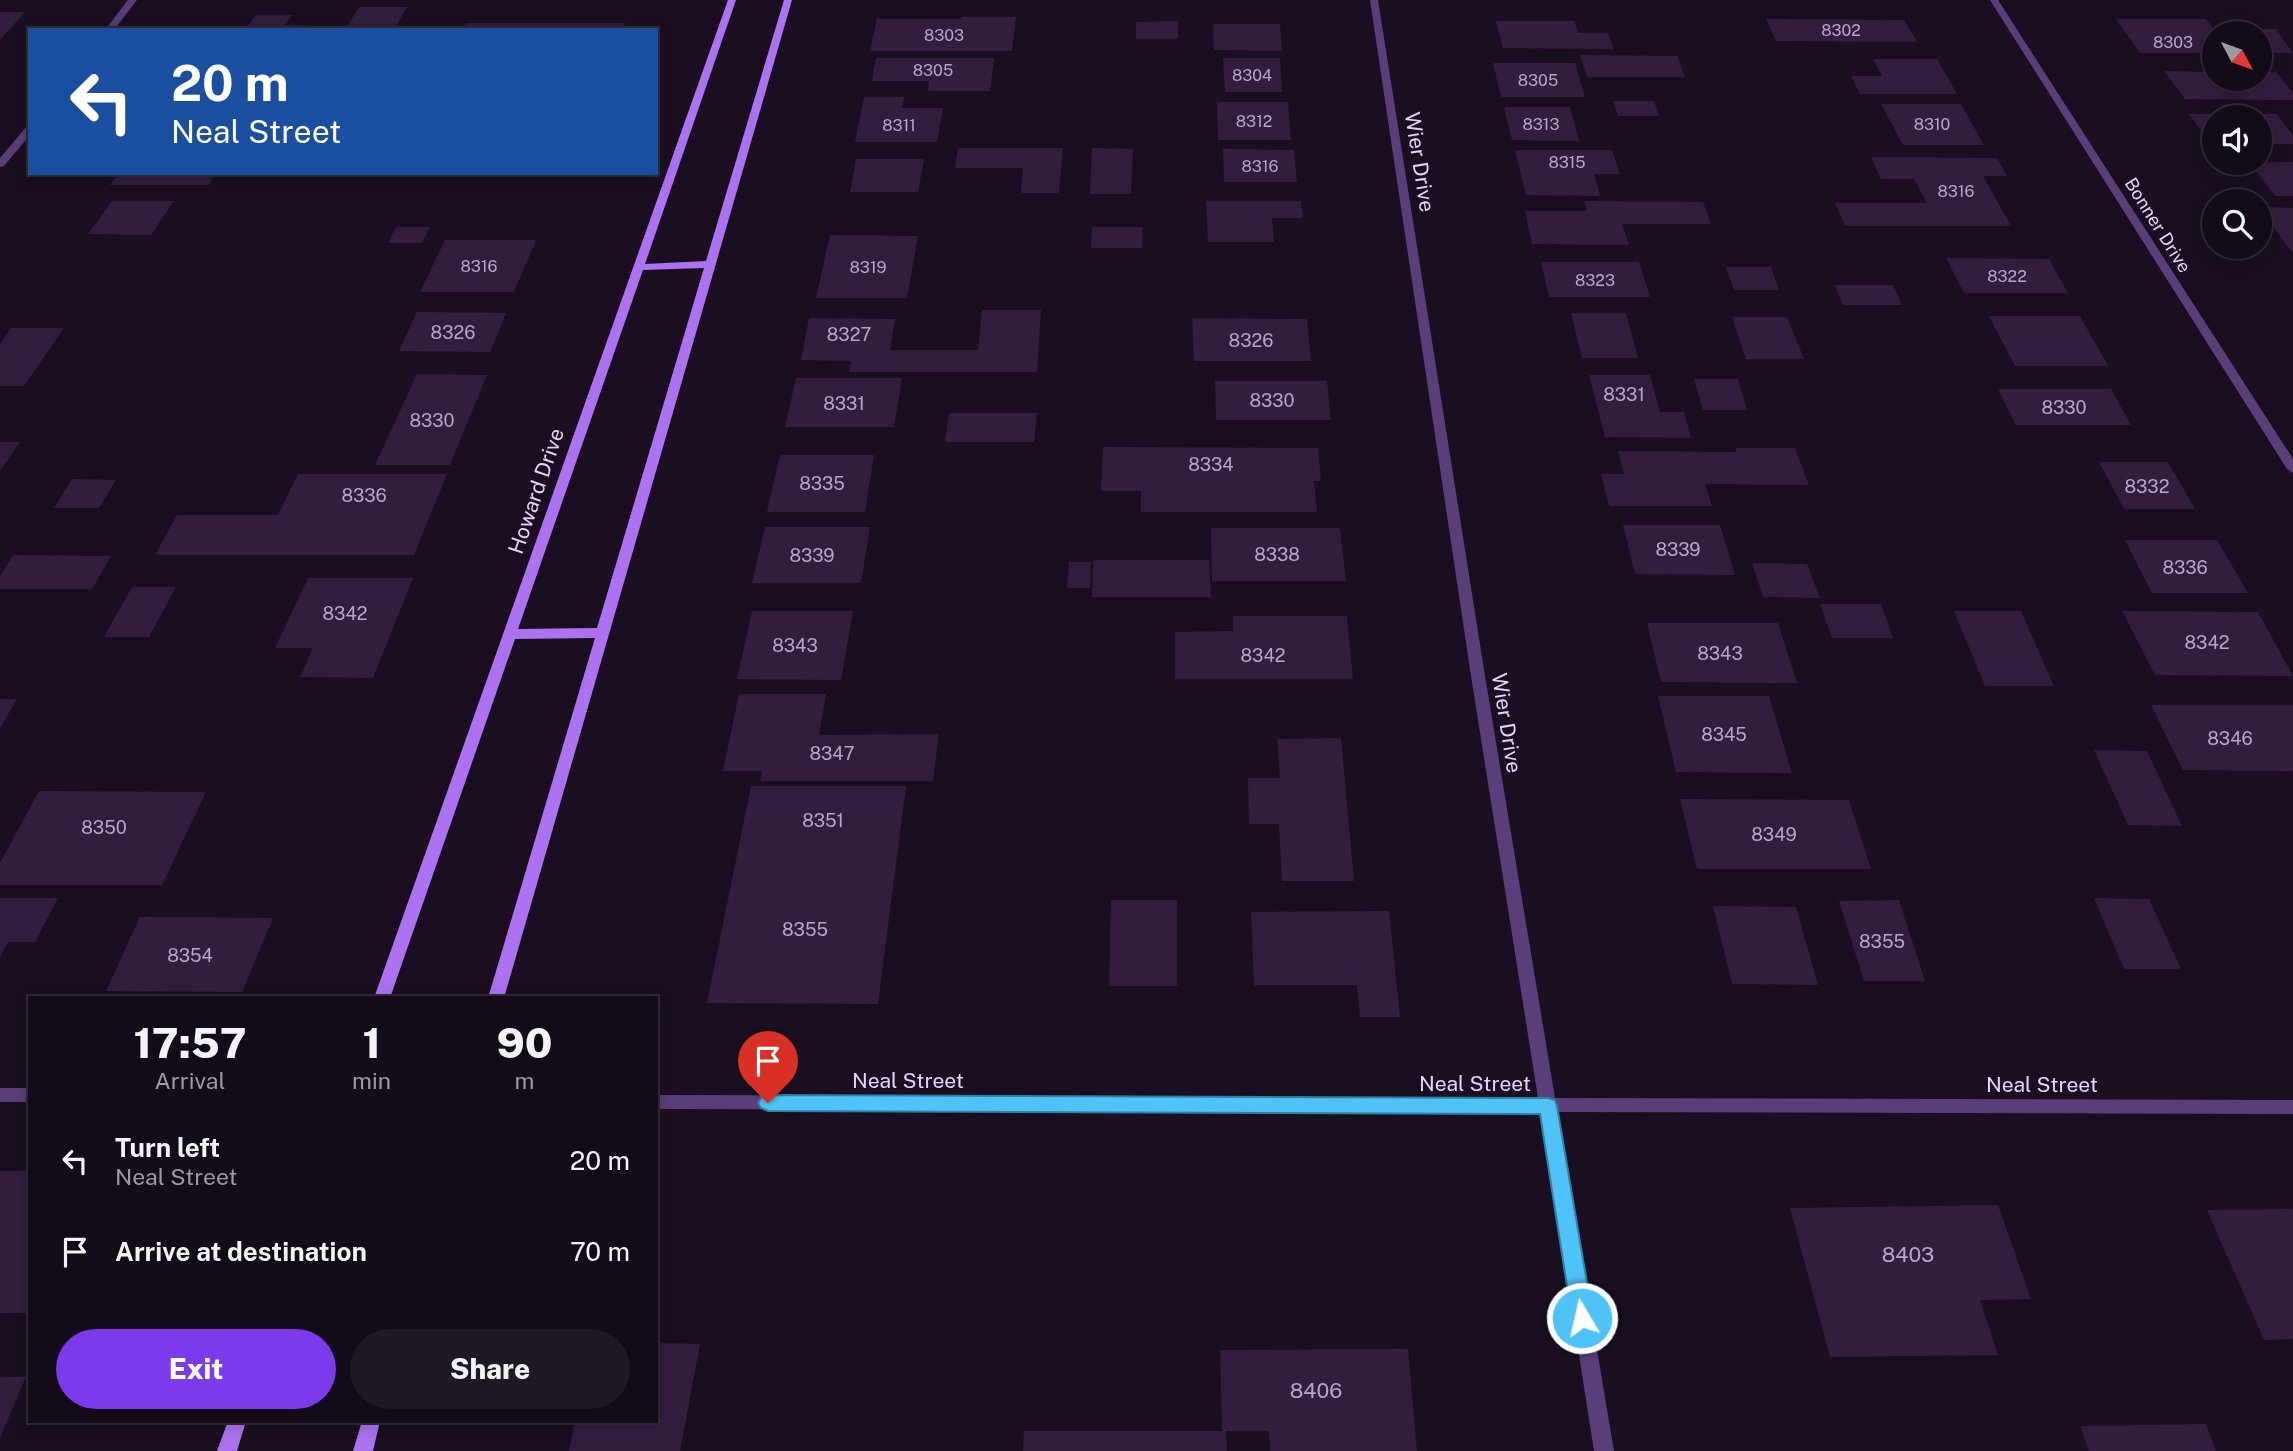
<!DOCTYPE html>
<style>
:root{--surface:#130b18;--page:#201925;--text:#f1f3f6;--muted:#9d9ba2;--line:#322b37;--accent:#7c3aed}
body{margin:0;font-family:"Public Sans",sans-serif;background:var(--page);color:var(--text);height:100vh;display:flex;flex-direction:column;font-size:26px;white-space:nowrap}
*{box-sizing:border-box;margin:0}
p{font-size:23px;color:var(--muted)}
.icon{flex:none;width:38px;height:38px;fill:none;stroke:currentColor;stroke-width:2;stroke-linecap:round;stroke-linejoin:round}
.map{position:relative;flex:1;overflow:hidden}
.sheet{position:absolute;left:28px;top:996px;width:630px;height:427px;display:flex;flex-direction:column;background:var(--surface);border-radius:0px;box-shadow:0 4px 18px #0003,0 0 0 2px var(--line)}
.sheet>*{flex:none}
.banner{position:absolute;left:28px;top:28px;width:630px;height:147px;border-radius:0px;box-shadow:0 4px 18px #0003,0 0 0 2px var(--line);background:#1a4fa0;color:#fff;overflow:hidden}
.needle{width:46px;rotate:131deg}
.controls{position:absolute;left:2202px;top:21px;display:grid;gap:14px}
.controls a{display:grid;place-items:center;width:70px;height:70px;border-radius:50%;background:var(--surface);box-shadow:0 4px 18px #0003,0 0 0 2px var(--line);font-size:35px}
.pin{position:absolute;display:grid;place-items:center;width:60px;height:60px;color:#fff;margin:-72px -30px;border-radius:50% 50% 50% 0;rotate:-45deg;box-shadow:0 0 7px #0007}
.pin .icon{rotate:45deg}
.me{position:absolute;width:77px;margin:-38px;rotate:351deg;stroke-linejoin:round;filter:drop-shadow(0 0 5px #0008)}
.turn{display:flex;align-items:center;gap:24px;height:147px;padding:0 28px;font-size:32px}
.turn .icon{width:91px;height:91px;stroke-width:2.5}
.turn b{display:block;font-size:49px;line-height:60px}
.eta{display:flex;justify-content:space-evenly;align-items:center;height:119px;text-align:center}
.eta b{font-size:42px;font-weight:800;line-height:49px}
.cta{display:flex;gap:14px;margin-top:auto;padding:14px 28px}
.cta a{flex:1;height:80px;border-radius:42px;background:var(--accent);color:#fff;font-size:28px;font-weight:800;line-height:80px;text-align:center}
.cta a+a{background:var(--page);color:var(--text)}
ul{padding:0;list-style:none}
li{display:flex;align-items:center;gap:21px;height:91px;padding:0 28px}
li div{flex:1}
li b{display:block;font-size:26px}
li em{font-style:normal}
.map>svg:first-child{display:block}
.building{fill:#321d3f}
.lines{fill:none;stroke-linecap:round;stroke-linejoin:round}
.minor{fill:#5a3e7a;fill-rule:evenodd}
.secondary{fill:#ac72f1;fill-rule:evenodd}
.route{fill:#4fc3f7;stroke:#337fa1;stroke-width:2}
.labels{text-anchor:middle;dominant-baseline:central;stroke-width:7;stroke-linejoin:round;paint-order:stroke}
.far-number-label{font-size:16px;fill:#baa5cc}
.far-street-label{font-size:18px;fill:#e8d2fb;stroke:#190f20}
.number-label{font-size:18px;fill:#baa5cc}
.street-label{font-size:21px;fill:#e8d2fb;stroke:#190f20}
.near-number-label{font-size:21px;fill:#baa5cc}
</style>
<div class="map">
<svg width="2293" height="1451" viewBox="0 0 2293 1451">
<rect width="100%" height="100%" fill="#190f20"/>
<!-- building -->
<path class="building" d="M359 7H407L394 30H345Z
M0 12H25L0 40Z
M256 15H292L285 25 312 26 309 30H245Z
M961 17H1016L1012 51H870L877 19H961Z
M1766 19 1904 20 1917 42 1776 41Z
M2116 19H2206L2214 29H2276L2293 53H2259V33H2214V53H2140Z
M1178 21V39H1136V22Z
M1496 21H1575L1578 33H1608L1614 49 1503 48Z
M466 23H625L622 30H462Z
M1213 24H1280L1282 51 1214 50Z
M1580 55 1677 56 1685 77H1587Z
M876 58H994L990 91H928L929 81H872Z
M1223 58H1280L1282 92H1225Z
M1873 59H1937L1957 94H1860L1851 76H1882Z
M1493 63H1575L1585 97H1501Z
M2164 71 2214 72V79H2259V72H2276L2293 93V100L2185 99Z
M864 97H904L902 108H943L937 142H855Z
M1613 101H1654L1659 116H1618Z
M1217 102H1288L1291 140H1218Z
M1881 104H1961L1984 145H1903Z
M1504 107H1570L1579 141 1512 140Z
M2189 114H2277L2293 135V144H2259V117H2214V144H2211Z
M958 148H1063L1059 193H1021L1023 168H955Z
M1092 148 1133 149 1131 194H1090Z
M1223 149 1294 150 1297 182H1224Z
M1515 150H1612L1620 174H1594L1600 196 1526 195Z
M1871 157 1997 158 2007 176H1983L2011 226H1845L1835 203H1927L1914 179H1881Z
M856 159H924L918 192H850Z
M2293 162V196H2275L2250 163Z
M119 173H216L209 185H110Z
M112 201H174L151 235 88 234Z
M1206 201H1301L1303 218H1272L1274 242H1208Z
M1584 201 1703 202 1711 224H1622L1629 245 1532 244 1525 211H1587Z
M2259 207 2293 208V251H2291Z
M396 227H430L422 243H388Z
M1092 227H1143L1142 248H1091Z
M830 235 918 236 907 298H816Z
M445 240H536L514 292H420Z
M1946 258 2049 259 2068 293H1964Z
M1541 262H1639L1650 297H1549Z
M1726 267H1771L1779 290H1734Z
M1835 285H1893L1902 305H1843Z
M982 310H1041L1037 372H849L851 361 801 360 809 318 895 319 890 350H978Z
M417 312 506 313 490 352 399 351Z
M1571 313H1626L1638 358H1582Z
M1989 316H2080L2108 366H2015Z
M1732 317H1787L1804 359H1746Z
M1192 318 1307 319 1311 361H1194Z
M11 328H64L24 386H0V344Z
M417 374 487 375 450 465H375Z
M1589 375H1650L1660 412H1684L1691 438 1605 437Z
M796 378H902L894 427H785Z
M1694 379H1738L1747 410H1703Z
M1215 381H1327L1331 420H1216Z
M1998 389H2111L2131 425H2016Z
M949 413H1037L1034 442H945Z
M0 442H20L0 471Z
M1103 447 1318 448 1321 481H1314L1317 512H1141V491H1101Z
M1735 448H1795L1809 485 1705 484 1712 506H1609L1601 474H1624L1618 451 1737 452Z
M780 455H874L865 512H767Z
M2099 462H2168L2195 509H2124Z
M298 474H447L414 555H155L177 515H278Z
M72 479 116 480 99 508H54Z
M1623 525H1720L1735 575 1635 574Z
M765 527H870L861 583H752Z
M1211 528H1340L1346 581H1212Z
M2125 540H2217L2248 593H2152Z
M13 555 111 556 92 589H0V576Z
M1093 560H1209L1211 597H1092Z
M1069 562H1091L1090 588H1067Z
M1752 563 1807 564 1820 598 1763 597Z
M308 578H413L373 678 300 677 313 648H275Z
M132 587H176L149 637H104Z
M1820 604H1881L1893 638H1832Z
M752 611H853L841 680 737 679Z
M1954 611H2021L2054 686H1985Z
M2122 611 2258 612 2293 676 2155 675Z
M1233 616H1347L1353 679H1175V632L1233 631Z
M1647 623H1778L1797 683 1661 682Z
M739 694H826L819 735 939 734 933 781H760L762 771H723Z
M1658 696H1769L1792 773 1676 772Z
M0 699H17L0 728Z
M2151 705H2293V771L2183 770Z
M1341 738 1354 881H1282L1279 824H1249L1248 778H1280L1277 739Z
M2094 750 2147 751 2182 826 2128 825Z
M751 786H906L878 1004 707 1003Z
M39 791 206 792 162 885H0V863Z
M1680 799 1849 800 1871 869H1697Z
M0 898H58L35 942H8L0 957Z
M2094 898 2149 899 2181 969H2124Z
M1111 900H1177V986H1109Z
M1899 900 1925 981H1864L1839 901Z
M1713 906 1796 907 1818 985 1732 984Z
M1389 911 1400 1017H1360L1357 985H1254L1251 912Z
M140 917 273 918 242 992 106 991Z
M0 1171H30V1313H0Z
M1998 1205 2031 1299 1980 1300 1998 1355 1830 1357 1790 1208Z
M2293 1209V1339L2264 1340 2207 1210Z
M656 1343 700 1344 680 1451H569L575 1421H656Z
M1408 1349 1417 1451H1270L1269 1431H1226L1227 1451H1023L1024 1431H1222L1220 1350Z
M0 1377H26L0 1438Z
M2206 1424 2216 1451H2089L2080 1426Z"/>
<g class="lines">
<!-- minor -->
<path class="minor" d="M128 0H137L114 30H105Z
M1370 0H1378L1485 676 1555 1098 2293 1100V1114L1557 1112 1614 1451H1594L1541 1112 656 1109V1095L1538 1098 1471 676Z
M1990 0H1998L2293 459V473L2287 469Z
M30 125V135L4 166 0 167V158L27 126Z
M0 1088H30V1102H0Z"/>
<!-- secondary -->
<path class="secondary" d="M728 0H736L645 264 706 261 784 0H792L504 998H488L595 638 515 639 390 998H374ZM704 268 597 628 518 629 643 270Z
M228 1421H246L237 1451H217Z
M362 1421H380L373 1451H353Z"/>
</g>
<!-- route -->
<path class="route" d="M768 1095 1548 1098 1555 1100 1557 1106 1593 1318 1590 1325 1582 1328 1575 1325 1572 1318 1540 1114 768 1111 761 1108 758 1103 761 1097Z"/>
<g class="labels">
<!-- far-number labels -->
<g class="far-number-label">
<text x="1841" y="30">8302</text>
<text x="944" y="35">8303</text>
<text x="2173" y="42">8303</text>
<text x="933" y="70">8305</text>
<text x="1252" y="75">8304</text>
<text x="1538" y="80">8305</text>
<text x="1254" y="121">8312</text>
<text x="1541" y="124">8313</text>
<text x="1932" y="124">8310</text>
<text x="899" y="125">8311</text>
<text x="1567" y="162">8315</text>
<text x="1260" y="166">8316</text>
<text x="1956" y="191">8316</text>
<text x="479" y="266">8316</text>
<text x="868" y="267">8319</text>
<text x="2007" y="276">8322</text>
<text x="1595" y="280">8323</text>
</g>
<!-- far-street labels -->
<g class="far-street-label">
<text transform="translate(2158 225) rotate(58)">Bonner Drive</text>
</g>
<!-- number labels -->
<g class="number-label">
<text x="453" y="332">8326</text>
<text x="849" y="334">8327</text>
<text x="1251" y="340">8326</text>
<text x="1624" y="394">8331</text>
<text x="1272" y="400">8330</text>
<text x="844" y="403">8331</text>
<text x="2064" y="407">8330</text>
<text x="432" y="420">8330</text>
<text x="1211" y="464">8334</text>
<text x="822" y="483">8335</text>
<text x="2147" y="486">8332</text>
<text x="364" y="495">8336</text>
<text x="1678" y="549">8339</text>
<text x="1277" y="554">8338</text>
<text x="812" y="555">8339</text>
<text x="2185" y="567">8336</text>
<text x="345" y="613">8342</text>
<text x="2207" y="642">8342</text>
<text x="795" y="645">8343</text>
<text x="1720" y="653">8343</text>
<text x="1263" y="655">8342</text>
<text x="1724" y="734">8345</text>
<text x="2230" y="738">8346</text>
<text x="832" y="753">8347</text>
<text x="823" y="820">8351</text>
<text x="104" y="827">8350</text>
<text x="1774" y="834">8349</text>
<text x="805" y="929">8355</text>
<text x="1882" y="941">8355</text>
<text x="190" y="955">8354</text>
</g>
<!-- street labels -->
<g class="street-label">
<text transform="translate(1420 162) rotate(81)">Wier Drive</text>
<text transform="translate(536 491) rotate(-71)">Howard Drive</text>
<text transform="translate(1507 723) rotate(81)">Wier Drive</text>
<text x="908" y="1080">Neal Street</text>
<text x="1475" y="1083">Neal Street</text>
<text x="2042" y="1084">Neal Street</text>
</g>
<!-- near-number labels -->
<g class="near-number-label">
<text x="1908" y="1254">8403</text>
<text x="1316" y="1390">8406</text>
</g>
</g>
</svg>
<div class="controls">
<a><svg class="needle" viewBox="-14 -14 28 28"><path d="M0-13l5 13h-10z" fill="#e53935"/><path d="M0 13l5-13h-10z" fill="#9d9ba2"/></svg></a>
<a><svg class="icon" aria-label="sound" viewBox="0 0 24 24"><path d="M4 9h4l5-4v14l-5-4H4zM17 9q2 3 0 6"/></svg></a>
<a><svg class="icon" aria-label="search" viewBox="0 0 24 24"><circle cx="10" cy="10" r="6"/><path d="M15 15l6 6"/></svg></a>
</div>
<div class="pin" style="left:768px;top:1103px;background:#d93025"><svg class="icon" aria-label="arrive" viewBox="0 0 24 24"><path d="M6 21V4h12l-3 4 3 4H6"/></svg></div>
<svg class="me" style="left:1582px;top:1318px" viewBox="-20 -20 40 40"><circle r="17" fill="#4fc3f7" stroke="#fff" stroke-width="3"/><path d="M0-11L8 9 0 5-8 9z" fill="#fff"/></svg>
<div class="banner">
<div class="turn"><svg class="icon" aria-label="left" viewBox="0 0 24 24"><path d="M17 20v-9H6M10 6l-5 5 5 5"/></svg><div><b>20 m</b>Neal Street</div></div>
</div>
<section class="sheet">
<div class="eta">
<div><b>17:57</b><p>Arrival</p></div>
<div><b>1</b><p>min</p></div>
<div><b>90</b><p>m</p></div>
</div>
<ul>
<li><svg class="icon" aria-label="left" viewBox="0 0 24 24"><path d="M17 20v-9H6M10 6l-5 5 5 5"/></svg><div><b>Turn left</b><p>Neal Street</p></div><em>20 m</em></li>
<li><svg class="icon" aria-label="arrive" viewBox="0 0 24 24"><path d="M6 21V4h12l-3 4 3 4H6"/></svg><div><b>Arrive at destination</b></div><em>70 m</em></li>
</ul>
<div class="cta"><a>Exit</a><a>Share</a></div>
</section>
</div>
